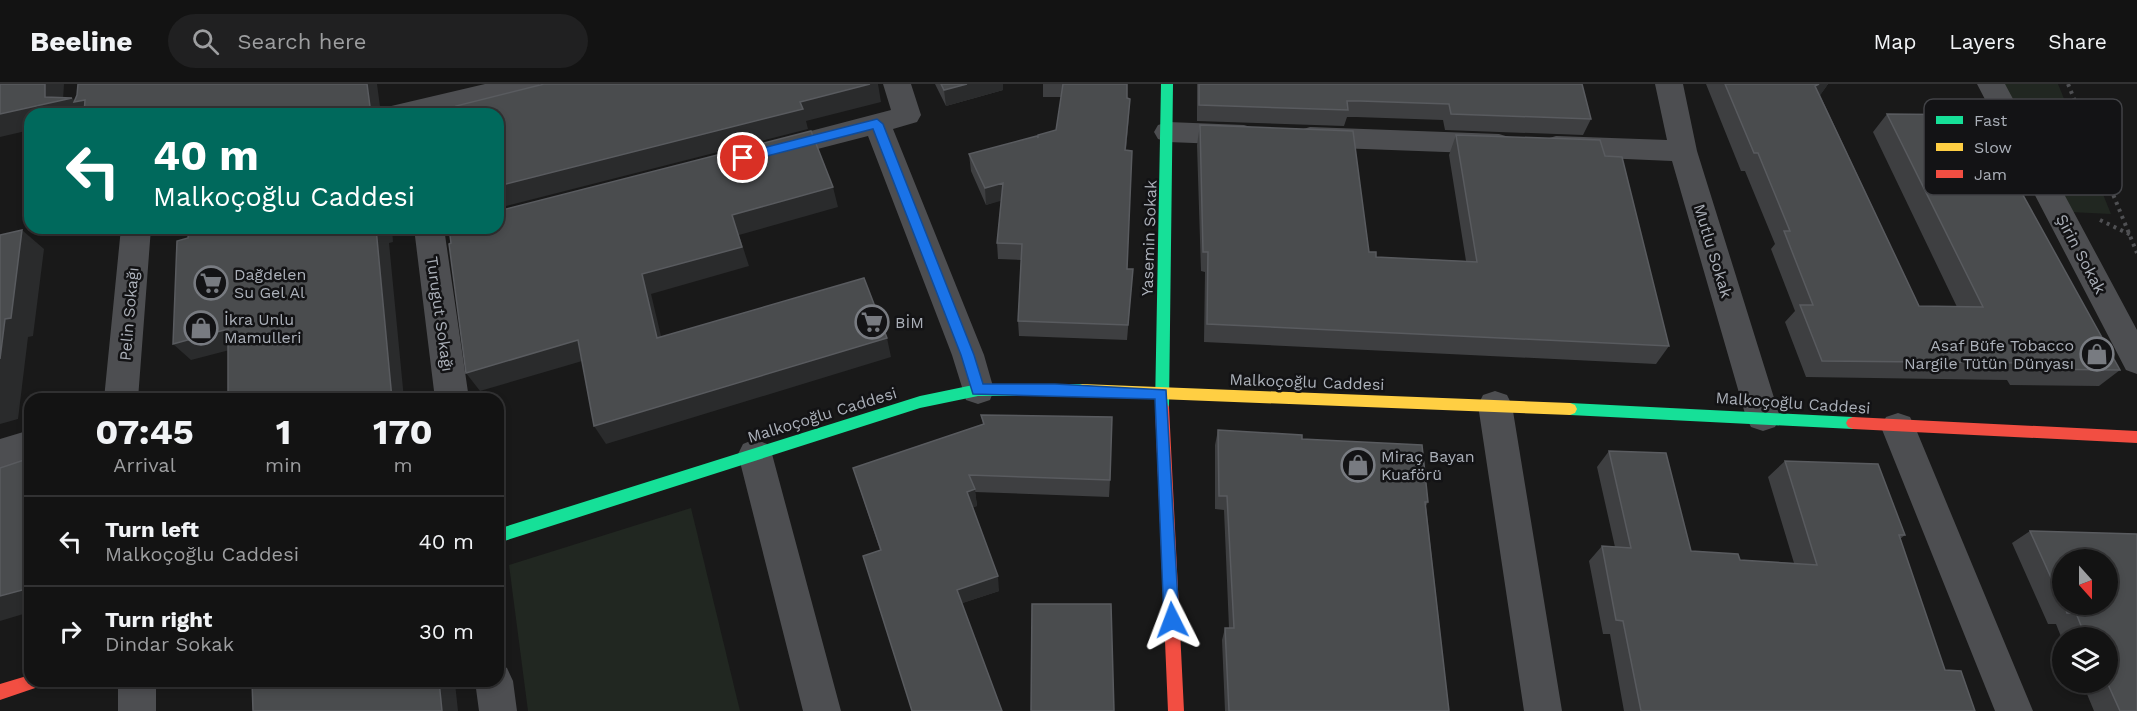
<!DOCTYPE html>
<meta charset="utf-8">
<style>
:root{--surface:#131313;--page:#202021;--text:#f1f3f6;--muted:#9d9ea0;--line:#323233}
body{margin:0;font-family:"Work Sans",sans-serif;background:var(--page);color:var(--text);height:100vh;display:flex;flex-direction:column;font-size:22px;white-space:nowrap}
*{box-sizing:border-box;margin:0}
p{font-size:20px;color:var(--muted)}
.icon{flex:none;width:33px;height:33px;fill:none;stroke:currentColor;stroke-width:2;stroke-linecap:round;stroke-linejoin:round}
.map{position:relative;flex:1;overflow:hidden}
.panel{position:absolute;left:24px;top:309px;width:480px;height:294px;display:flex;flex-direction:column;background:var(--surface);border-radius:18px;box-shadow:0 3px 9px #0003,0 0 0 2px var(--line)}
.panel>*{flex:none}
.banner{position:absolute;left:24px;top:24px;width:480px;height:126px;border-radius:18px;box-shadow:0 3px 9px #0003,0 0 0 2px var(--line);background:#00695c;color:#fff;overflow:hidden}
.needle{width:39px;rotate:159deg}
.buttons{position:absolute;left:2052px;top:465px;display:grid;gap:12px}
.buttons a{display:grid;place-items:center;width:66px;height:66px;border-radius:50%;background:var(--surface);box-shadow:0 3px 9px #0003,0 0 0 2px var(--line);font-size:30px}
.pin{position:absolute;display:grid;place-items:center;width:51px;height:51px;color:#fff;margin:-26px;border:3px solid #fff;border-radius:50%;box-shadow:0 2px 6px #0007}
.me{position:absolute;width:66px;margin:-33px;rotate:357deg;stroke-linejoin:round;filter:drop-shadow(0 0 4px #0008)}
.turn{display:flex;align-items:center;gap:21px;height:126px;padding:0 30px;font-size:27px}
.turn .icon{width:78px;height:78px;stroke-width:2.5}
.turn b{display:block;font-size:42px;line-height:51px}
.eta{display:flex;justify-content:space-evenly;align-items:center;height:102px;text-align:center}
.eta b{font-size:36px;font-weight:700;line-height:42px}
ul{padding:0;list-style:none}
li{display:flex;align-items:center;gap:18px;height:90px;padding:0 30px;border-top:2px solid var(--line)}
li div{flex:1}
li b{display:block;font-size:22px}
li em{font-style:normal}
header{display:flex;align-items:center;gap:36px;box-sizing:border-box;height:84px;padding:0 30px;background:var(--surface);border-bottom:2px solid var(--line)}
header strong{font-size:28px}
nav{display:flex;gap:33px;margin-inline-start:auto;font-size:21px}
.search{width:420px;height:54px;background:var(--page);display:flex;align-items:center;gap:15px;box-sizing:border-box;padding:0 21px;border-radius:33px;color:var(--muted);font-size:22px}
.map>svg:first-child{display:block}
.green{fill:#212721}
.lines{fill:none;stroke-linecap:round;stroke-linejoin:round}
.path{stroke:#4f5053;stroke-width:4;stroke-dasharray:3 4.5;stroke-linecap:butt}
.street{fill:#4d4e51;fill-rule:evenodd}
.fast{fill:#16e098;fill-rule:evenodd}
.slow{fill:#ffcf43;fill-rule:evenodd}
.jam{fill:#f24e42;fill-rule:evenodd}
.wall{fill:#3e3f41;fill-rule:evenodd}
.shaded-wall{fill:#2a2b2c}
.building{fill:#4a4c4e;stroke:#595b5f;stroke-width:1.5}
.route{fill:#1a73e8;stroke:#114b97;stroke-width:1.5}
.labels{text-anchor:middle;dominant-baseline:central;stroke-width:5;stroke-linejoin:round;paint-order:stroke}
.street-label{font-size:16px;fill:#abb0b9;stroke:#131315}
.poi-label{font-size:16px;fill:#abb0b9;stroke:#131315;text-anchor:start}
.key{fill:#131315;stroke:#414246;stroke-width:1.5}
.key-label{font-size:16px;fill:#abb0b9}
</style>
<header>
<strong>Beeline</strong>
<div class="search"><svg class="icon" aria-label="search" viewBox="0 0 24 24"><circle cx="10" cy="10" r="6"/><path d="M15 15l6 6"/></svg>Search here</div>
<nav><a>Map</a><a>Layers</a><a>Share</a></nav>
</header>
<div class="map">
<svg width="2137" height="627" viewBox="0 0 2137 627">
<rect width="100%" height="100%" fill="#191919"/>
<!-- green -->
<path class="green" d="M2003 0H2058L2111 130 2070 128Z
M691 424 740 627H528L509 481Z"/>
<g class="lines">
<!-- path -->
<path class="path" d="M2068 0 2137 169
M2100 136 2131 151"/>
<!-- street -->
<path class="street" d="M485 0H540L536 7 439 30H383L387 23Z
M883 0H911L921 31 917 38 893 45 984 271 994 306 990 316 978 320 966 316 952 271 868 52 771 77 761 74 757 67 761 60 891 26Z
M1655 0H1683L1697 67 1780 333 1775 343 1763 347 1751 343 1746 333 1672 77 1556 72 1546 69 1542 62 1546 55 1556 52 1667 56Z
M1977 0H2005L2137 246V290L2126 286Z
M1168 38 1244 41 1254 44 1258 51 1254 58 1244 61 1168 58 1158 55 1154 48 1158 41Z
M1310 43 1499 50 1509 53 1513 60 1509 67 1499 70 1310 63 1300 60 1296 53 1300 46Z
M121 144H151L138 315H104Z
M414 144H444L469 315H435Z
M1495 307 1507 311 1512 321 1562 627H1524L1478 321 1483 311Z
M1898 329 1910 333 1915 343 2033 627H1995L1881 343 1886 333Z
M30 346V376L0 385V355Z
M755 355 767 360 772 370 841 627H803L738 370 743 360Z
M498 580 507 584 513 597 517 627H479L475 597H498Z
M118 597H156V627H118Z"/>
<!-- fast -->
<path class="fast" d="M1161 0H1173L1169 323 1167 327H1157L1155 323Z
M978 300H1082L1087 302 1089 306 1087 310 1082 312H978L920 324 498 459V445L920 312Z
M1570 319 1853 333 1858 335 1860 339 1858 343 1853 345 1570 331 1565 329 1563 325 1565 321Z"/>
<!-- slow -->
<path class="slow" d="M1082 300 1570 319 1575 321 1577 325 1575 329 1570 331 1082 312 1077 310 1075 306 1077 302Z"/>
<!-- jam -->
<path class="jam" d="M1162 317 1167 319 1169 323 1184 627H1168L1155 323 1157 319Z
M1853 333 2137 347V359L1853 345 1848 343 1846 339 1848 335Z
M30 591V597H43L41 602 0 616V600Z"/>
</g>
<!-- wall -->
<path class="wall" d="M935 0H1003V6L946 22Z
M1043 0H1127V14L1129 32 1126 66 1127 185H1133L1127 256 1019 252 1018 237 1021 176 998 175 997 159 1001 116 986 121 971 87 969 70 1038 54 1056 46 1061 13H1043Z
M1197 0H1582L1591 35 1583 51 1445 46 1443 36 1356 33H1347L1344 42 1197 37Z
M1706 0H1828L1820 11 1919 222 1957 223 1873 48 1887 30 2010 75 2006 80 2120 286 2099 302 2010 301 2007 296 1806 293 1785 238 1795 227 1771 165 1775 160 1745 87H1741Z
M1200 41 1376 173 1466 177 1449 71 1456 51 1605 72 1669 262 1656 280 1204 258 1205 188 1201 187 1197 61Z
M981 331 1110 396 1109 413 975 408 977 422 973 423 999 507 962 519 880 466 853 384 983 340Z
M1218 346 1302 355 1428 418 1426 422 1449 627H1225L1222 556 1225 544H1229L1224 426 1215 425V361Z
M1609 367 1691 467 1740 476 1794 479 1768 393 1785 377 1905 451 1900 455 1945 586 1975 627H1624L1610 550H1603L1589 477 1602 462 1615 463 1597 383Z
M2030 447 2137 450V627H2094L2082 598H2108V554H2062V555L2056 540H2048L2012 459ZM2062 476H2108V520H2062Z"/>
<!-- shaded-wall -->
<path class="shaded-wall" d="M45 0H64L63 16 72 14 76 18 85 16 98 30H30V46L0 53V30L45 13Z
M367 0H377L381 30H371Z
M870 0H878L881 18 806 37 808 45 498 124V102L800 18Z
M967 0H1003V6L946 22 944 6Z
M1819 0H1828L1819 13 1815 2Z
M1130 15 1129 32 1124 83 1125 66Z
M1003 99 1004 116 986 121 985 104Z
M833 103 838 123 739 151 749 182 651 210 666 273 657 254 642 190 732 131Z
M376 144H392L393 158 389 159 404 315H392Z
M22 146 44 165 33 252 28 253 18 335 0 340V275L5 235Z
M228 245 245 262 191 276 173 260Z
M887 254 891 273 606 360 594 342Z
M578 256 589 275 480 307 466 289Z
M975 405 977 422 970 424 967 408Z
M998 492 999 507 960 520 957 506Z
M30 504V528L0 537V512Z
M439 597H461L455 599 458 627H442Z"/>
<!-- building -->
<path class="building" d="M0 0H45V13L72 14 0 30Z
M78 0H367L371 30H84L85 16 74 18 77 11Z
M544 0H870L800 18 803 25 498 102V30H457L456 22Z
M941 0H967L944 6Z
M1063 0H1127V14L1130 15 1125 66 1132 67 1127 185H1133L1128 241 1018 237 1022 160 997 159 1003 99 985 104 969 70 1037 52 1038 54V51L1056 46Z
M1199 0H1582L1591 35 1451 30 1449 20 1360 17H1347L1348 26 1199 21Z
M1725 0H1819L1815 2 1919 222 1983 223 1887 30 1985 31 2010 75H2003L2120 286 2029 285 2027 279 1822 277 1800 221H1813L1784 147H1790L1758 69H1754Z
M1200 41 1353 47 1369 168H1376V173L1477 178 1456 51 1600 56 1605 72 1622 73 1669 262 1207 240 1208 168H1203Z
M811 47 833 103 732 131 742 163 642 190 657 254 864 194 887 254 594 342 578 256 466 289 449 160 451 159 449 144H498V127Z
M189 144H376L392 315H228V245L173 260 177 157 188 154Z
M22 146 11 234 5 235 0 275V151Z
M981 331 1112 333 1110 396 969 391 975 405 967 408 998 492 957 506 1002 627H912L863 472 881 466 853 384 984 340Z
M1218 346 1302 351V355L1422 361 1428 418H1425L1449 627H1229L1225 544H1234L1227 412H1219Z
M1609 367 1666 369 1691 467 1738 470 1740 476 1817 481 1785 377 1878 380 1905 451H1899L1945 586 1961 587 1975 627H1641L1623 537 1616 536 1602 462 1631 464Z
M30 374V504L0 512V384Z
M2030 447 2137 450V627H2120L2107 598 2108 554H2086L2076 529H2067L2064 520H2108V476H2062V518Z
M1032 520H1111L1114 627H1031Z
M252 597H439L442 627H253Z"/>
<!-- route -->
<path class="route" d="M877 35 883 40 974 271 983 300H1055L1166 306 1179 536 1177 541 1172 544 1166 541 1164 536 1155 315 973 310 961 271 873 45 743 78 737 74 743 69Z"/>
<!-- icons -->
<defs>
<g id="supermarket-ring" transform="scale(1.725)"><circle r="9.5" fill="#131315" stroke="#787b81" stroke-width="1.5"/><path d="M-6-5.5h2.5l.6 2H6L4.5 2H-2.5L-4.4-4H-6ZM-1.5 3.2a1.3 1.3 0 1 0 .1 0ZM3 3.2a1.3 1.3 0 1 0 .1 0Z" fill="#787b81"/></g>
<g id="shop-ring" transform="scale(1.725)"><circle r="9.5" fill="#131315" stroke="#787b81" stroke-width="1.5"/><path d="M-5-2.5h2.3a2.7 3.5 0 0 1 5.4 0H5L5.5 6h-11ZM-1.5-2.5h3a1.5 2.3 0 0 0-3 0Z" fill="#787b81"/></g>
</defs>
<g fill-rule="evenodd">
<use href="#supermarket-ring" x="211" y="199"/>
<use href="#supermarket-ring" x="872" y="238"/>
<use href="#shop-ring" x="201" y="244"/>
<use href="#shop-ring" x="2097" y="270"/>
<use href="#shop-ring" x="1358" y="381"/>
</g>
<g class="labels">
<!-- street labels -->
<g class="street-label">
<text transform="translate(1149 154) rotate(-88)">Yasemin Sokak</text>
<text transform="translate(1713 167) rotate(73)">Mutlu Sokak</text>
<text transform="translate(2081 170) rotate(62)">Şirin Sokak</text>
<text transform="translate(129 230) rotate(-85)">Pelin Sokağı</text>
<text transform="translate(440 230) rotate(82)">Turugut Sokağı</text>
<text transform="translate(1307 298) rotate(2)">Malkoçoğlu Caddesi</text>
<text transform="translate(1793 319) rotate(4)">Malkoçoğlu Caddesi</text>
<text transform="translate(822 331) rotate(-17)">Malkoçoğlu Caddesi</text>
</g>
<!-- poi labels -->
<g class="poi-label">
<text x="234" y="190">Dağdelen<tspan x="234" dy="18">Su Gel Al</tspan></text>
<text x="224" y="235">İkra Unlu<tspan x="224" dy="18">Mamulleri</tspan></text>
<text x="895" y="238">BİM</text>
<text x="2074" y="261" text-anchor="end">Asaf Büfe Tobacco<tspan x="2074" dy="18">Nargile Tütün Dünyası</tspan></text>
<text x="1381" y="372">Miraç Bayan<tspan x="1381" dy="18">Kuaförü</tspan></text>
</g>
</g>
<!-- legend -->
<rect x="1924" y="15" width="198" height="96" rx="9" class="key"/>
<rect x="1936" y="32" width="27" height="8" fill="#16e098"/>
<rect x="1936" y="59" width="27" height="8" fill="#ffcf43"/>
<rect x="1936" y="86" width="27" height="8" fill="#f24e42"/>
<g class="key-label">
<text x="1974" y="42">Fast</text>
<text x="1974" y="69">Slow</text>
<text x="1974" y="96">Jam</text>
</g>
</svg>
<div class="buttons">
<a><svg class="needle" viewBox="-14 -14 28 28"><path d="M0-13l5 13h-10z" fill="#e53935"/><path d="M0 13l5-13h-10z" fill="#9d9ea0"/></svg></a>
<a><svg class="icon" aria-label="layers" viewBox="0 0 24 24"><path d="M12 4l9 5-9 5-9-5zM3 14l9 5 9-5"/></svg></a>
</div>
<div class="pin" style="left:743px;top:74px;background:#d93025"><svg class="icon" aria-label="arrive" viewBox="0 0 24 24"><path d="M6 21V4h12l-3 4 3 4H6"/></svg></div>
<svg class="me" style="left:1172px;top:536px" viewBox="-20 -20 40 40"><path d="M0-17L14 15 0 8-14 15z" fill="#1a73e8" stroke="#fff" stroke-width="4"/></svg>
<div class="banner">
<div class="turn"><svg class="icon" aria-label="left" viewBox="0 0 24 24"><path d="M17 20v-9H6M10 6l-5 5 5 5"/></svg><div><b>40 m</b>Malkoçoğlu Caddesi</div></div>
</div>
<section class="panel">
<div class="eta">
<div><b>07:45</b><p>Arrival</p></div>
<div><b>1</b><p>min</p></div>
<div><b>170</b><p>m</p></div>
</div>
<ul>
<li><svg class="icon" aria-label="left" viewBox="0 0 24 24"><path d="M17 20v-9H6M10 6l-5 5 5 5"/></svg><div><b>Turn left</b><p>Malkoçoğlu Caddesi</p></div><em>40 m</em></li>
<li><svg class="icon" aria-label="right" viewBox="0 0 24 24"><path d="M7 20v-9h11M14 6l5 5-5 5"/></svg><div><b>Turn right</b><p>Dindar Sokak</p></div><em>30 m</em></li>
</ul>
</section>
</div>
